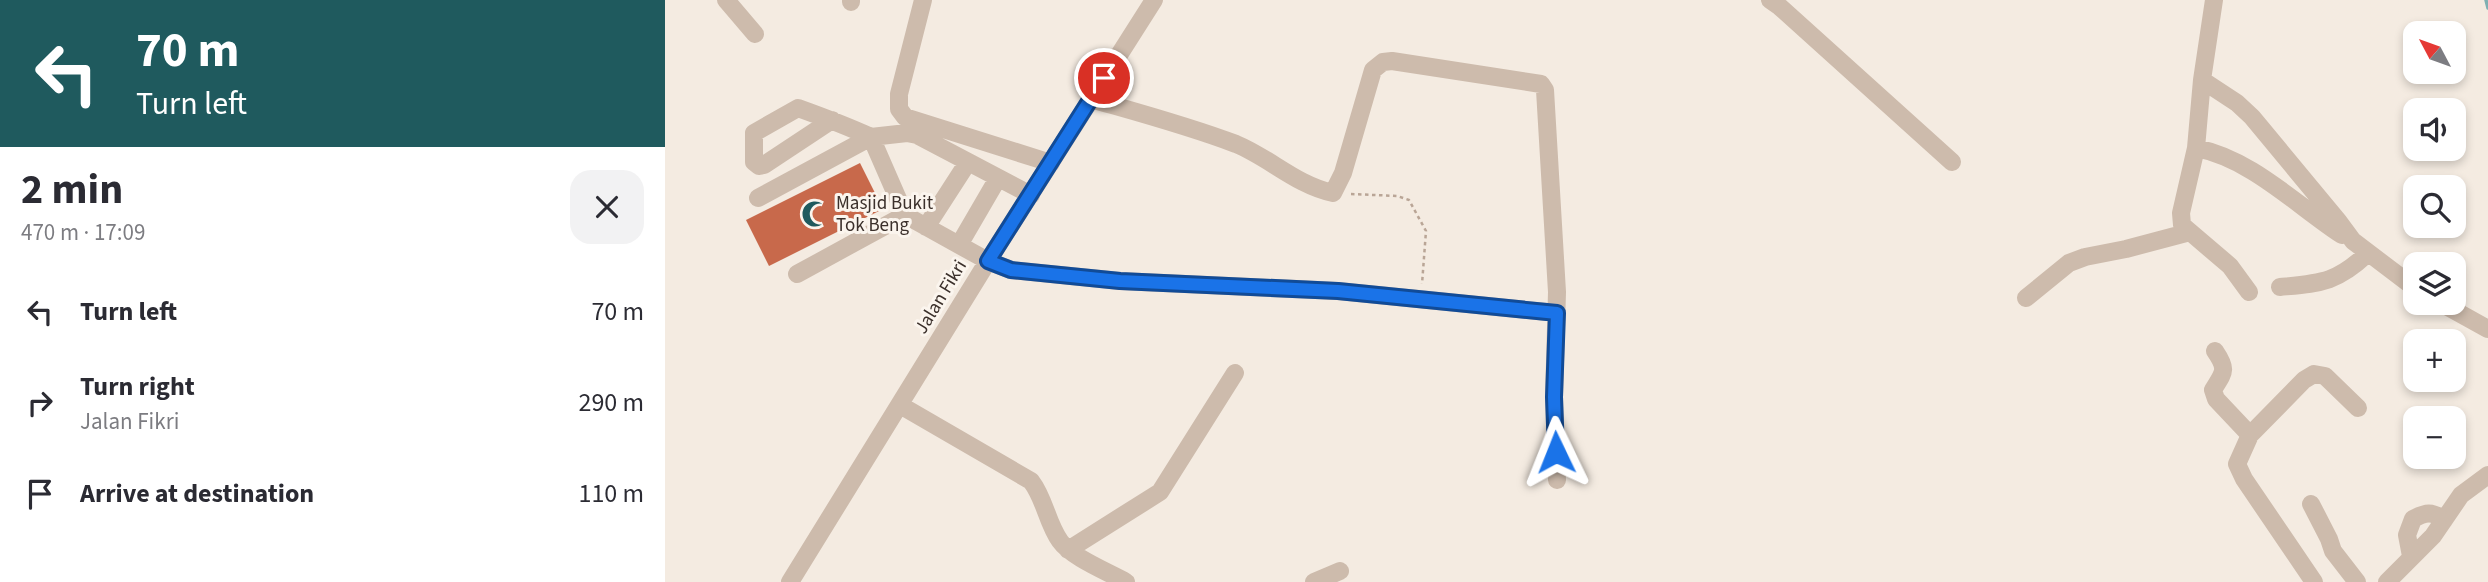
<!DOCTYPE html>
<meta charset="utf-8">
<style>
:root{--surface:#fff;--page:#f2f2f3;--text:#2b2b33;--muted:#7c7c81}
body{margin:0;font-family:"Source Sans 3",sans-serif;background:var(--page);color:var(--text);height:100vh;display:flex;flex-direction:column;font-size:26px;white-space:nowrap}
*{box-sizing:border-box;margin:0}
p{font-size:23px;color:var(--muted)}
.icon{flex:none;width:38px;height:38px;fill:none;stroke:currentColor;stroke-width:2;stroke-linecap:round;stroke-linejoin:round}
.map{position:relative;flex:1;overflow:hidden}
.drawer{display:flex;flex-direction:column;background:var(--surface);width:665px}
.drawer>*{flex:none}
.guide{background:#1f5a5e;color:#fff;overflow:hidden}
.needle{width:46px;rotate:311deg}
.controls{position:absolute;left:1738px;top:21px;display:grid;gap:14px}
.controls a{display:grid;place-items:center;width:63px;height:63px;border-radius:14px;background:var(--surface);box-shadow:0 4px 10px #0003;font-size:35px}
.pin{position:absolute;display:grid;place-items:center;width:60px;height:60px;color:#fff;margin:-30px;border:4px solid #fff;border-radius:50%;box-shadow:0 2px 7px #0007}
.me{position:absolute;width:77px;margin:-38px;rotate:358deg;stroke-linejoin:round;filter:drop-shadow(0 0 5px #0008)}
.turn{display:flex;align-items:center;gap:24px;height:147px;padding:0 21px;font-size:32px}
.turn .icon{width:91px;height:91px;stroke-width:2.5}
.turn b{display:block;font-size:49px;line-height:60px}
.round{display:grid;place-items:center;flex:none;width:74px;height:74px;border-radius:21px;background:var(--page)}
.head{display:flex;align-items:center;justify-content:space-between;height:119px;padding:0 21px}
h1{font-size:42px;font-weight:700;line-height:52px}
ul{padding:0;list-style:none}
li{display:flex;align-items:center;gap:21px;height:91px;padding:0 21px}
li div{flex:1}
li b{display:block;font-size:26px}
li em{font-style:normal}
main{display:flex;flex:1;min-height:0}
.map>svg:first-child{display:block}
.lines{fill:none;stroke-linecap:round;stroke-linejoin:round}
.stream{stroke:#7fb0b2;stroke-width:3.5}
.building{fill:#c8694b}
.path{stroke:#b9a596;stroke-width:2.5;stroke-dasharray:3.5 3.5;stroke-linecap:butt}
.minor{stroke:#cdbbac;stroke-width:18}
.route-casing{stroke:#114b97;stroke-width:18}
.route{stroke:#1a73e8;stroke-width:12}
.labels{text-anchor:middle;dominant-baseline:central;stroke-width:6;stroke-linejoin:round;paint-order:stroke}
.poi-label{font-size:19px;fill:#3b302b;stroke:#fbf5ee;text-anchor:start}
.street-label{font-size:19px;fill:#3b302b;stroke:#fbf5ee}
</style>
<main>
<section class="drawer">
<div class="guide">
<div class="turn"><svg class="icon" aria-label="left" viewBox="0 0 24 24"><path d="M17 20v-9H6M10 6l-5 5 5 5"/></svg><div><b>70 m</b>Turn left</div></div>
</div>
<div class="head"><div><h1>2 min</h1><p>470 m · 17:09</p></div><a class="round"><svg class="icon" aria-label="close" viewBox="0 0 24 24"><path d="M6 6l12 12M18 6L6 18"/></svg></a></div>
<ul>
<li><svg class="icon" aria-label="left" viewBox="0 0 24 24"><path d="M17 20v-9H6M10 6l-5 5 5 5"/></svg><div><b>Turn left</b></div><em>70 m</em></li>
<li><svg class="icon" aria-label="right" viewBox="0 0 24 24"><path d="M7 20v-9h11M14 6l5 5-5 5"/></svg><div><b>Turn right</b><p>Jalan Fikri</p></div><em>290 m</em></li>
<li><svg class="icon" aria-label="arrive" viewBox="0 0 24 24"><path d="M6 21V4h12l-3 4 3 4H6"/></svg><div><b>Arrive at destination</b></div><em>110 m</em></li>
</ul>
</section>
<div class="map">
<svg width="1823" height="582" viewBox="0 0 1823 582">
<rect width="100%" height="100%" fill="#f4ebe1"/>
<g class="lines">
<!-- stream -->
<path class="stream" d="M1821 0 1823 8"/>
</g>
<!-- building -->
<path class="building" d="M195 163 218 209 104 266 81 220Z"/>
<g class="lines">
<!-- path -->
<path class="path" d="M686 194 732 196 744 200 761 231 757 284"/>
<!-- minor -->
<path class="minor" d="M61 0 90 34
M258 0 234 94V109L240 117 386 163
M1105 0 1115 7 1287 162
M1549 0 1537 80 1531 148 1516 213 1517 225 1565 266 1584 292
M186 2V0
M1537 80 1572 103 1587 117 1674 222 1688 241 1750 288
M426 99C475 113 524 126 571 144 605 158 631 185 668 193L678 173 708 70 718 62 727 61 876 84 880 90 892 292 889 397 892 480
M167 120 99 165 94 166 89 162V133L133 108C158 117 182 126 206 137L240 215 323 261 346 270 455 281 673 291 892 313
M1531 148C1587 159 1631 205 1677 235
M93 198 206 137 242 133 252 135 366 195
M261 227 303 162
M294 245 333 178
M132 274 240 215
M1615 287C1656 283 1671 283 1702 254
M1361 298 1404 263 1420 257 1461 249 1525 232
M1776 303 1823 329
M1550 351C1563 370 1559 372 1548 390L1551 399 1585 435
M235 405 366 481C380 499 382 523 395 541 406 557 443 572 461 582
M1646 504 1664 539 1668 551 1692 582
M403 550 495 492 570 373
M1746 556 1742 535 1748 519C1761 512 1767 511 1779 520
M125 582 323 261 489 0
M649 582 675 571
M1649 582 1579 479 1572 464 1585 435 1639 380 1649 374 1660 376 1693 408
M1722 582 1768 536 1796 495 1823 475"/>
</g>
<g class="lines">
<!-- route casing -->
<g class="route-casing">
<path id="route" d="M439 78 323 261 346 270 455 281 673 291 892 313 889 397 891 452"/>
</g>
<!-- route -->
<use href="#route" class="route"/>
</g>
<!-- icons -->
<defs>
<g id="mosque-bare" transform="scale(2.1)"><path d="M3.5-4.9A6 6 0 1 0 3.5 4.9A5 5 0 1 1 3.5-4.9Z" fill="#1f5a5e" stroke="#fbf5ee" stroke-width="2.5" paint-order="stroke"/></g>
</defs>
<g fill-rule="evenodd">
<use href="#mosque-bare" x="150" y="214"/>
</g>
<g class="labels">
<!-- poi labels -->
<g class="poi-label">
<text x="171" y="203">Masjid Bukit<tspan x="171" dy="22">Tok Beng</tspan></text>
</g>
<!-- street labels -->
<g class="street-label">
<text transform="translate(276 297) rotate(-59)">Jalan Fikri</text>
</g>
</g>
</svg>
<div class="controls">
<a><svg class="needle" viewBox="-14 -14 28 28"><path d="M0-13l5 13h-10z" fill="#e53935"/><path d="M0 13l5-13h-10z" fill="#7c7c81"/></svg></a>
<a><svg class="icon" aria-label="sound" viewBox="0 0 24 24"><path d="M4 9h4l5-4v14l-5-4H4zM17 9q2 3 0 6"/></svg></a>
<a><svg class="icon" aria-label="search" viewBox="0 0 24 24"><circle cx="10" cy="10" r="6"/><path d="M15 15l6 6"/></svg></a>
<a><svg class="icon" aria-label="layers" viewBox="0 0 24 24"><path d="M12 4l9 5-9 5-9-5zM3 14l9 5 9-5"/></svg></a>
<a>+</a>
<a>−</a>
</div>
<div class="pin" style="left:439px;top:78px;background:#d93025"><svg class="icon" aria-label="arrive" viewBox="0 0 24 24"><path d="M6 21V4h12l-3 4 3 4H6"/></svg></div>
<svg class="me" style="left:891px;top:452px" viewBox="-20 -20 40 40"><path d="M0-17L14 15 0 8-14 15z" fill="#1a73e8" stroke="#fff" stroke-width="4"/></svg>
</div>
</main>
